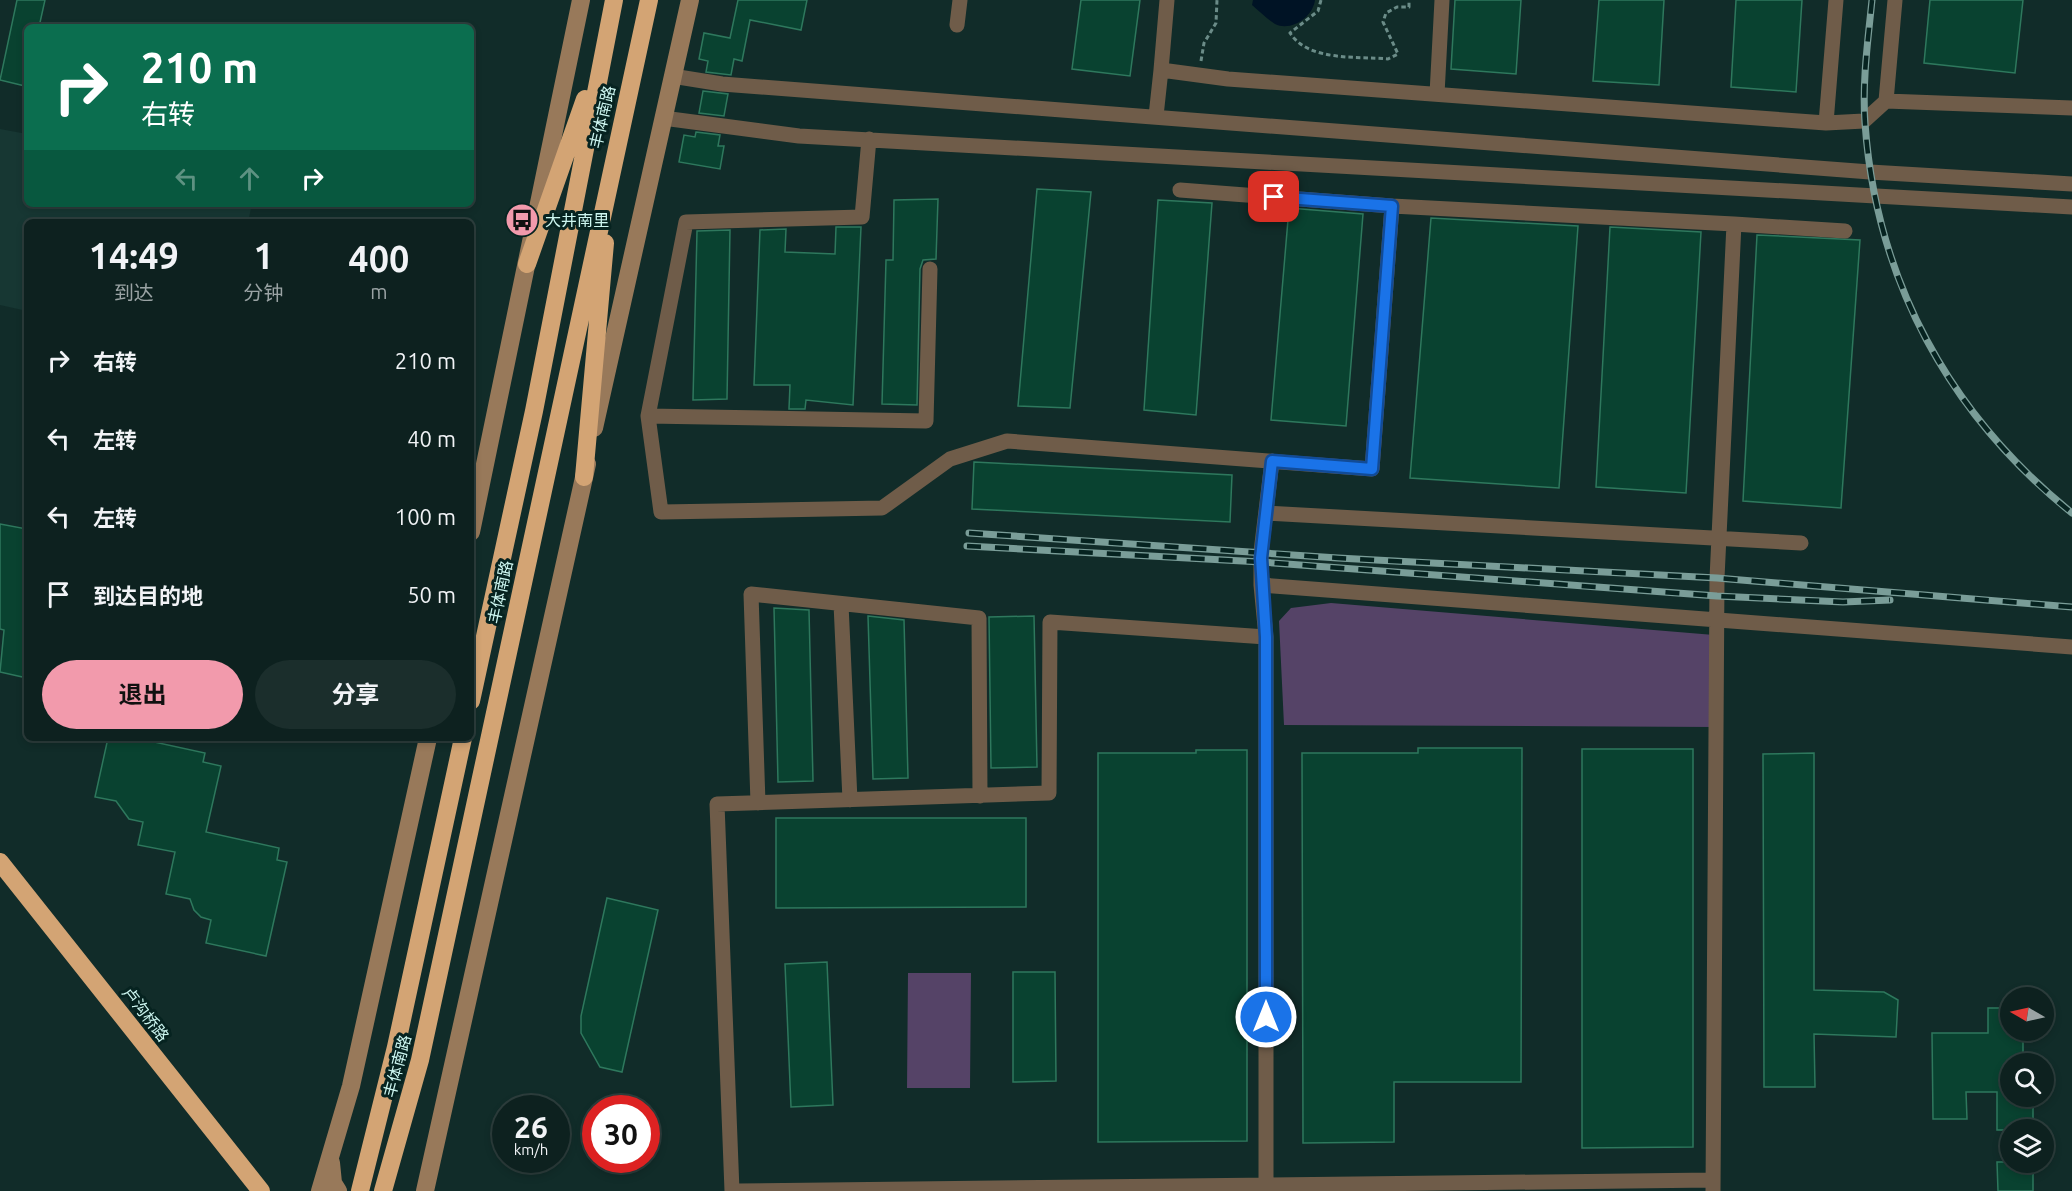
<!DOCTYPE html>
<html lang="zh">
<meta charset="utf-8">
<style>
:root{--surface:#0d211f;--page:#1b2e2c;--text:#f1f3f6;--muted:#9aa3a4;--line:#2d3e3d;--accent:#f29aac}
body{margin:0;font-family:Ubuntu,"Noto Sans SC",sans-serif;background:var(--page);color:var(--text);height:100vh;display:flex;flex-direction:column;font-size:22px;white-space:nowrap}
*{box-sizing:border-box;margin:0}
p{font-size:20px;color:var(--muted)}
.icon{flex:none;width:33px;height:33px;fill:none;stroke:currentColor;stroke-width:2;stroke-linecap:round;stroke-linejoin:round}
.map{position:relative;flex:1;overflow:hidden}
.sheet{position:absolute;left:24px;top:219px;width:450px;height:522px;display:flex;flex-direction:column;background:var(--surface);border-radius:9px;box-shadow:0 3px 9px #0003,0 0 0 2px var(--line)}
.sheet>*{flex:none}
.banner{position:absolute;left:24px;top:24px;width:450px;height:183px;border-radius:9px;box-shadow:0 3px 9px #0003,0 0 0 2px var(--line);background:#0b6e4f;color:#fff;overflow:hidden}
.needle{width:39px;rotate:279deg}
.controls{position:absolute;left:2000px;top:987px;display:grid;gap:12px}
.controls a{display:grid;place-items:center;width:54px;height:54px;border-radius:50%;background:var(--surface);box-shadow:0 3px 9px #0003,0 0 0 2px var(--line);font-size:30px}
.speed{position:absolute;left:492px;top:1095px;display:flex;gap:12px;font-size:30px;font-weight:700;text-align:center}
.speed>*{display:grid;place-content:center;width:78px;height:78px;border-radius:50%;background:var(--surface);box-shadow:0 3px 9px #0003,0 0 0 2px var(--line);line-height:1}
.speed small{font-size:15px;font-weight:400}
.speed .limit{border:9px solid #d22;background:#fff;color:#111}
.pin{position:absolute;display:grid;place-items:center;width:51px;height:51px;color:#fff;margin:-26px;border-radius:12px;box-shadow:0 3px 9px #0006}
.me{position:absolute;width:66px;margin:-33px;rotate:0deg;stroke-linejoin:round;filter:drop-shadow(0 0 4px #0008)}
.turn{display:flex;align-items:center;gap:21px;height:126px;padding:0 18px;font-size:27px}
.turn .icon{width:78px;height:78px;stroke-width:2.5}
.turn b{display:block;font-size:42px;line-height:51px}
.lanes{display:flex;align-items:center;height:57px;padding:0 18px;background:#0003;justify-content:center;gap:30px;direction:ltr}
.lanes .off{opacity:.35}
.eta{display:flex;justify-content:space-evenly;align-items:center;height:102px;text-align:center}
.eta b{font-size:36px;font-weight:700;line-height:42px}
.button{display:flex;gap:12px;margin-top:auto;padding:12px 18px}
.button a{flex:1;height:69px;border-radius:36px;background:var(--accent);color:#111;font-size:24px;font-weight:700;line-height:69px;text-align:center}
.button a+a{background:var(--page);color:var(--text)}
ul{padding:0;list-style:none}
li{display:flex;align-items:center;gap:18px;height:78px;padding:0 18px}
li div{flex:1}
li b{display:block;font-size:22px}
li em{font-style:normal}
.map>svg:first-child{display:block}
.built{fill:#173733}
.green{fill:#554367}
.water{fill:#001325}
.building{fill:#094230;stroke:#2e785d;stroke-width:1.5}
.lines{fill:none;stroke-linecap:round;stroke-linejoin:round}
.path{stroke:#6b8c88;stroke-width:3;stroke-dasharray:4.5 3;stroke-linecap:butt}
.street{stroke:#6f5c49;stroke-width:15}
.secondary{stroke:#98795a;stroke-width:18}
.highway{stroke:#d3a474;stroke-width:18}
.rail-casing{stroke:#7a9d98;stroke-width:7}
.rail{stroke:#062320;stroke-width:4.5;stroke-dasharray:14;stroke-linecap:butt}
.route-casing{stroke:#114b97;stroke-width:15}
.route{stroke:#1a73e8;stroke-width:10}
.labels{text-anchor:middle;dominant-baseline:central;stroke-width:6;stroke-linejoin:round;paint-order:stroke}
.street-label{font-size:16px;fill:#cdf6f0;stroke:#062320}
.poi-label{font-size:16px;fill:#cdf6f0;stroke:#062320;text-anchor:start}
</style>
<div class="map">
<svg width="2072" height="1191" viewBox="0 0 2072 1191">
<rect width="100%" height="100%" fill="#112c29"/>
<!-- built -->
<path class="built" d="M0 129 27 134V204H252L248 222H27V311L0 305Z"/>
<!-- green -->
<path class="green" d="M1331 603 1714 635 1716 727 1284 725 1279 621 1291 608Z
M908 973H971L970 1088H907Z"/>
<!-- water -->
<path class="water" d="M1253 0H1315C1313 17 1291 32 1275 24 1267 19 1259 11 1252 5Z"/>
<!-- building -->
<path class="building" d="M17 0H45L39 27H27L25 86 0 80Z
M738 0H807L801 30 750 20 742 61 734 59 731 75 706 72 708 61 699 59 704 33 730 38Z
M1081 0H1140L1130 76 1072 69Z
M1455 0H1521L1516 74 1451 69Z
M1599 0H1664L1659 85 1593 81Z
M1736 0H1802L1796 92 1731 87Z
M1930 0H2023L2015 73 1924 63Z
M703 91 728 94 724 116 699 113Z
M696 132 720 135 718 146H724L720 169 679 162 684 135 695 137Z
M1037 189 1091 192 1070 408 1018 406Z
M938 199 936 259 923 260 920 269 917 405 882 404 886 260H893L894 200Z
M1158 200 1212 203 1196 415 1144 410Z
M1289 208 1363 214 1346 426 1271 420Z
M1431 218 1578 226 1559 488 1410 478Z
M836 227H861L853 405 806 400 805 409H789L790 385H754L760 230 786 229 785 252 835 254Z
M1610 227 1701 232 1686 493 1596 487Z
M730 230 727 399 693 400 697 231Z
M1757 235 1860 240 1841 508 1743 501Z
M974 462 1232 475 1230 522 972 509Z
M0 524 27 529V678L0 672 4 630 0 629Z
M774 608 809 610 813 781 778 782Z
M868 616 904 620 908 778 873 779Z
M1034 616 1037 767 991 768 989 617Z
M108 738H136L205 753 203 762 221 766 206 832 279 848 277 860 287 862 266 956 206 943 211 920 201 917 194 910 190 899 166 894 175 852 138 845 143 822 129 819 116 801 95 797Z
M1418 748H1522L1521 1082H1394V1142L1303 1143 1302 753H1418Z
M1582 749H1693V1147L1582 1148Z
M1196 750H1247V1141L1098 1142V753H1196Z
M1814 753V990L1884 992 1898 1000 1896 1037 1814 1034 1815 1087H1764L1763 754Z
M776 818H1026V907L776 908Z
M607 898 658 910 622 1072 600 1067 581 1033V1016Z
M827 962 833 1105 791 1107 785 964Z
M1013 972H1055L1056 1081 1013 1082Z
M1988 1008H2010V1030H2023V1064H2010V1096H2033V1130H1997V1092H1966L1967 1119H1933L1932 1033H1988Z
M1997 1162H2033V1191H1998Z"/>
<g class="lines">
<!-- path -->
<path class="path" d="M1321 0 1318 11 1290 33C1309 62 1357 56 1388 59L1398 54 1383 22 1386 13 1397 7H1409V0
M1201 61 1204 43 1216 23 1217 0"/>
<!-- street -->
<path class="street" d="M957 25 960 0
M1161 70 1167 0
M672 76 722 84 1870 172 2072 184
M1437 94 1442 0
M1886 101 2072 108
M1156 116 1161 70 1228 79 1826 123 1864 121 1886 101 1895 0
M663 118 799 136 2072 207
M1826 123 1836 0
M869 139 862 217 686 222 648 416 926 421 930 269
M1392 206 1734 224 1717 578 1713 1191
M1734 224 1845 231
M648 416 661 512 882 508 950 459 1007 441 1372 469 1392 206 1180 190
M1267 513 1801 543
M1261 585V552L1272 461
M841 604 850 800
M1266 637V1184
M758 803 751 594 979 618 980 796
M732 1191 717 804 1049 793 1050 622 1266 637 1261 585 2072 647
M738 1191 1713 1180"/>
<!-- secondary -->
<path class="secondary" d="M594 428 690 0
M471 532 581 0
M331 1163 333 1183 338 1191
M320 1191 351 1086 428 738
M425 1191 587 464"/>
<!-- highway -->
<path class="highway" d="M527 264 585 99
M584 477 605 243
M471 701 534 411 614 0
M0 862 261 1191
M360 1191 396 1047 463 738
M383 1191 420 1060 649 0"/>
<!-- rail casing -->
<g class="rail-casing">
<path id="rail" d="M1872 0C1868 40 1862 82 1865 123 1876 280 1949 414 2072 513
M969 533 1338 558 1717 578 2072 607
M967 546 1261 562 1717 596 1843 602 1890 600"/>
</g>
<!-- rail -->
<use href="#rail" class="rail"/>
</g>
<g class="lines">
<!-- route casing -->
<g class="route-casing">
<path id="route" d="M1266 1017V637L1261 558 1272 461 1372 469 1392 206 1274 197"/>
</g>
<!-- route -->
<use href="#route" class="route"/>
</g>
<!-- icons -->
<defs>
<g id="bus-disc" transform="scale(1.725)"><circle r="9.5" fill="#f29aac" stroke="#062320"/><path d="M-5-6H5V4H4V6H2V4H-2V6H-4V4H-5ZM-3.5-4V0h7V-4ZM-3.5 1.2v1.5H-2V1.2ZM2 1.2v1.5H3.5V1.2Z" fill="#111"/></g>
</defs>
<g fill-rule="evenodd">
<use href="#bus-disc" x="522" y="220"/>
</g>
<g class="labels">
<!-- street labels -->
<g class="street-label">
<text transform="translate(602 117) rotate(-77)">丰体南路</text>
<text transform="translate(500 592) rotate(-78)">丰体南路</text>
<text transform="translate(146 1014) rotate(52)">卢沟桥路</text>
<text transform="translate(397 1066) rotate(-75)">丰体南路</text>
</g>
<!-- poi labels -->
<g class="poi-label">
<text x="545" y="220">大井南里</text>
</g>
</g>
</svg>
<div class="controls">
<a><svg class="needle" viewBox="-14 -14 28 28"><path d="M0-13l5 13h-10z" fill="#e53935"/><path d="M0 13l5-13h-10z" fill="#9aa3a4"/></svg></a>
<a><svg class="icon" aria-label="search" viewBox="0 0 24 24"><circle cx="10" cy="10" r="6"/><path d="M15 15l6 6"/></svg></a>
<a><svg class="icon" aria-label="layers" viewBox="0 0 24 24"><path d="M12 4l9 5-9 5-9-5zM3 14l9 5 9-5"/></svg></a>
</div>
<div class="speed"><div>26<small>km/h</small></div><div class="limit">30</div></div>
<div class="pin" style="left:1274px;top:197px;background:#d93025"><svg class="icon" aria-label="arrive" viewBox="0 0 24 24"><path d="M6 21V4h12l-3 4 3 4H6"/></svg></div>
<svg class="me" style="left:1266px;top:1017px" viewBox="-20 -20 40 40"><circle r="17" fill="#1a73e8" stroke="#fff" stroke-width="3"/><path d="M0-11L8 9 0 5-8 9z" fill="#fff"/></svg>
<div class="banner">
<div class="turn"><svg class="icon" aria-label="right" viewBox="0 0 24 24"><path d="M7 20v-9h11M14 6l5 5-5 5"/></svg><div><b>210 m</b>右转</div></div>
<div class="lanes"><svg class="icon off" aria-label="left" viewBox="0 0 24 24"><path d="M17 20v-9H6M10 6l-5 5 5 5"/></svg><svg class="icon off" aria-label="ahead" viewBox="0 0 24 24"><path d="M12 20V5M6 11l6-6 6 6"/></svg><svg class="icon" aria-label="right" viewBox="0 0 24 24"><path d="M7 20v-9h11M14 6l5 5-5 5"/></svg></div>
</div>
<section class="sheet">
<div class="eta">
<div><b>14:49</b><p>到达</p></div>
<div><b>1</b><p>分钟</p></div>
<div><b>400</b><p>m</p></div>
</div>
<ul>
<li><svg class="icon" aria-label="right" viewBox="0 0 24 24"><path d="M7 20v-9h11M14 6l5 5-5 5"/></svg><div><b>右转</b></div><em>210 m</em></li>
<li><svg class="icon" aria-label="left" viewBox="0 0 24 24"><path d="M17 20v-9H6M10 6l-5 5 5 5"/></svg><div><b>左转</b></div><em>40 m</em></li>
<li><svg class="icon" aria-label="left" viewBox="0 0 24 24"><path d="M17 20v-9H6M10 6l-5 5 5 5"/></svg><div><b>左转</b></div><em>100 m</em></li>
<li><svg class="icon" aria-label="arrive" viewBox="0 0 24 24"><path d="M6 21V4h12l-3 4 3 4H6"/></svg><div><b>到达目的地</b></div><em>50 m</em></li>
</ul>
<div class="button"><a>退出</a><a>分享</a></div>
</section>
</div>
